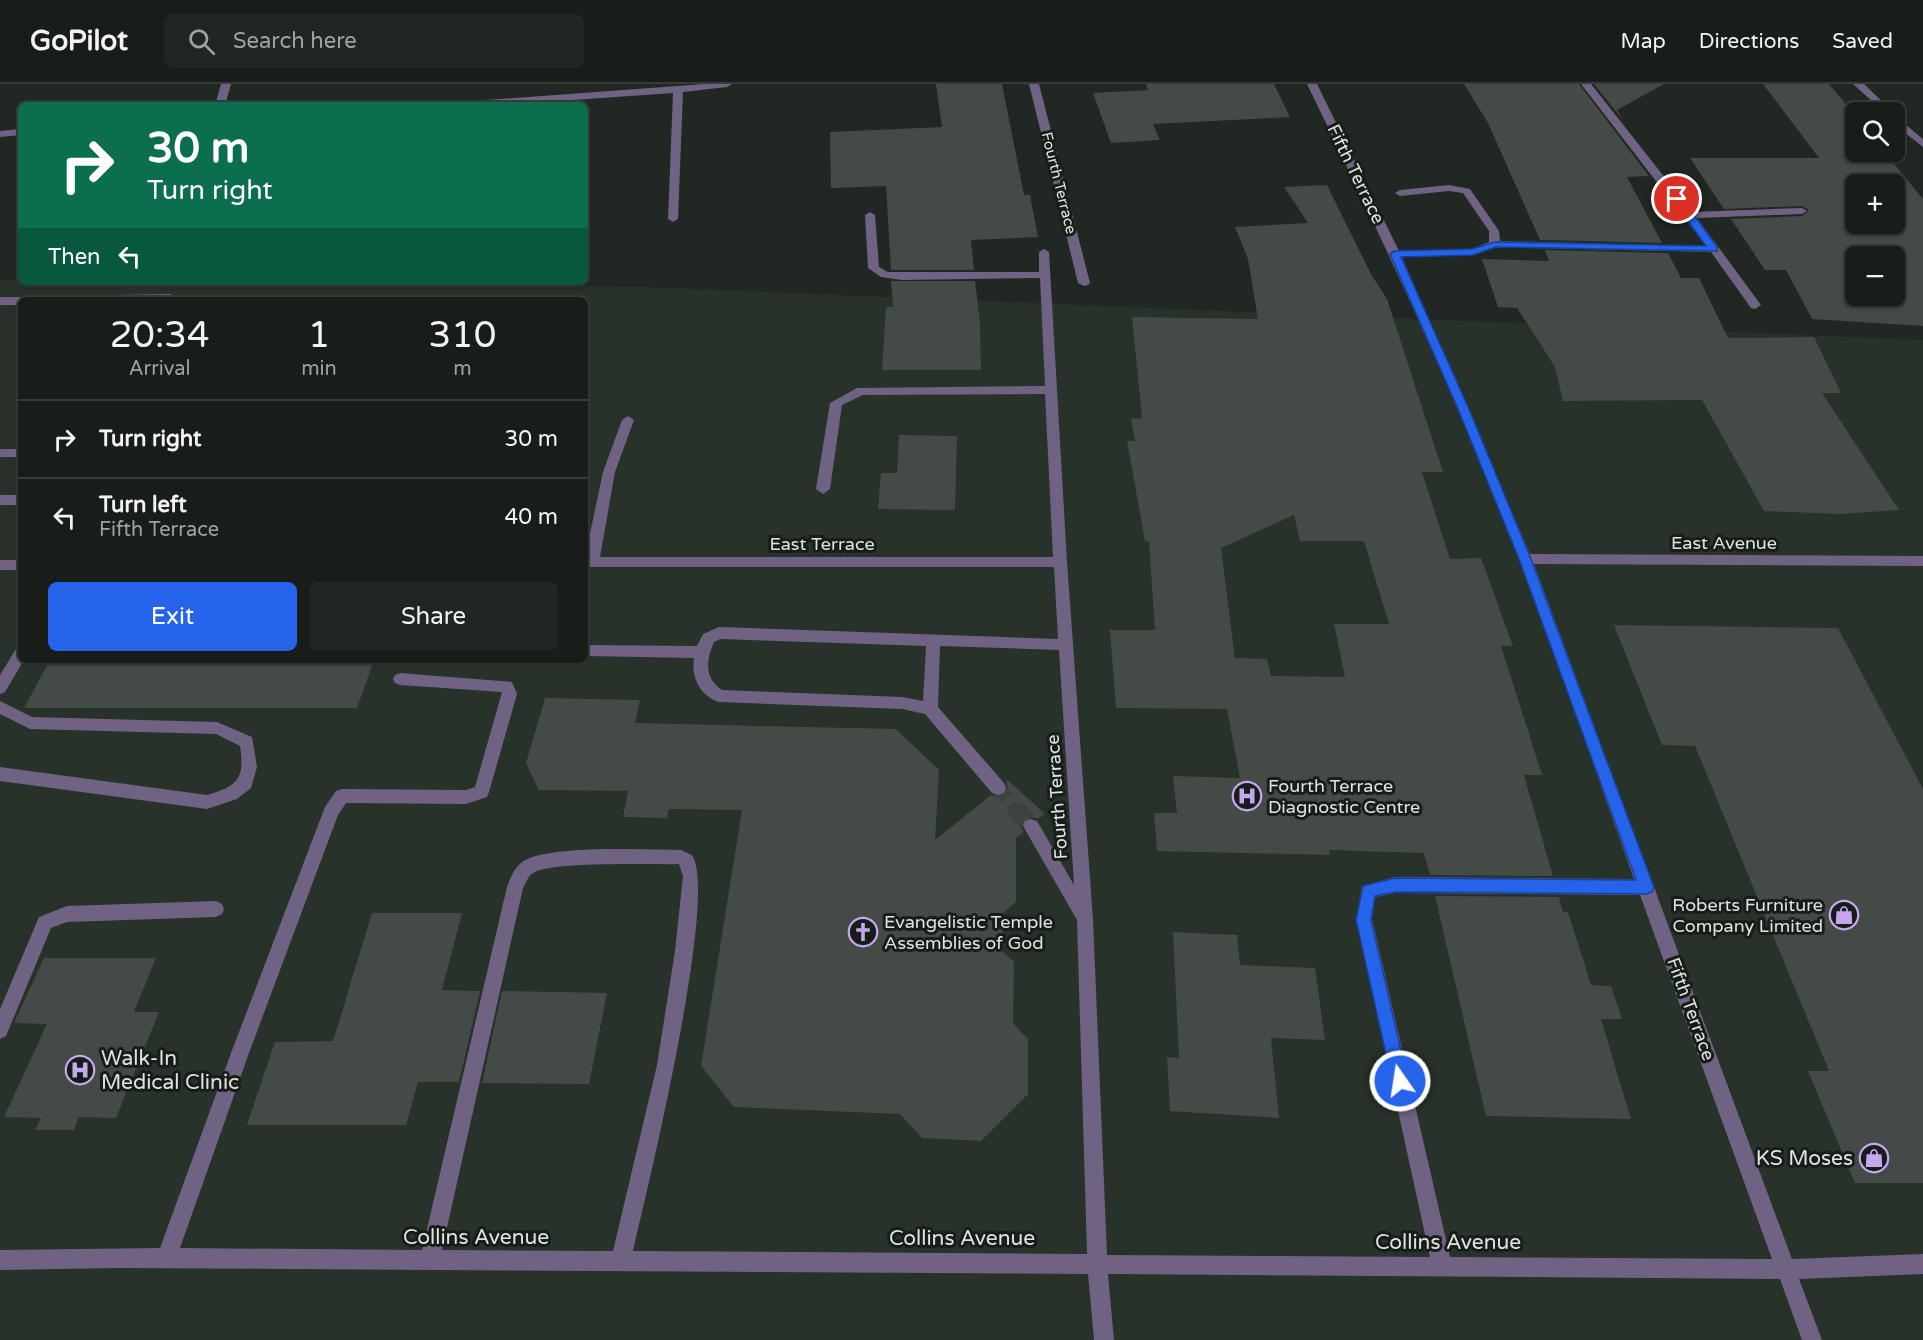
<!DOCTYPE html>
<meta charset="utf-8">
<style>
:root{--surface:#191d1a;--page:#222623;--text:#f1f3f6;--muted:#9fa2a2;--line:#373b39;--accent:#2563eb}
body{margin:0;font-family:"Varela Round",sans-serif;background:var(--page);color:var(--text);height:100vh;display:flex;flex-direction:column;font-size:22px;white-space:nowrap}
*{box-sizing:border-box;margin:0}
p{font-size:20px;color:var(--muted)}
.icon{flex:none;width:33px;height:33px;fill:none;stroke:currentColor;stroke-width:2;stroke-linecap:round;stroke-linejoin:round}
.map{position:relative;flex:1;overflow:hidden}
.sheet{position:absolute;left:18px;top:213px;width:570px;height:366px;display:flex;flex-direction:column;background:var(--surface);border-radius:9px;box-shadow:0 2px 4px #0004,0 0 0 2px var(--line)}
.sheet>*{flex:none}
.top-card{position:absolute;left:18px;top:18px;width:570px;height:183px;border-radius:9px;box-shadow:0 2px 4px #0004,0 0 0 2px var(--line);background:#0b6e4f;color:#fff;overflow:hidden}
.buttons{position:absolute;left:1845px;top:18px;display:grid;gap:12px}
.buttons a{display:grid;place-items:center;width:60px;height:60px;border-radius:9px;background:var(--surface);box-shadow:0 2px 4px #0004,0 0 0 2px var(--line);font-size:30px}
.pin{position:absolute;display:grid;place-items:center;width:51px;height:51px;color:#fff;margin:-26px;border:3px solid #fff;border-radius:50%;box-shadow:0 2px 6px #0007}
.me{position:absolute;width:66px;margin:-33px;rotate:347deg;stroke-linejoin:round;filter:drop-shadow(0 0 4px #0008)}
.turn{display:flex;align-items:center;gap:21px;height:126px;padding:0 30px;font-size:27px}
.turn .icon{width:78px;height:78px;stroke-width:2.5}
.turn b{display:block;font-size:42px;line-height:51px}
.then{display:flex;align-items:center;height:57px;padding:0 30px;background:#0003;gap:12px;font-size:22px}
.eta{display:flex;justify-content:space-evenly;align-items:center;height:102px;text-align:center}
.eta b{font-size:36px;font-weight:600;line-height:42px}
.action{display:flex;gap:12px;margin-top:auto;padding:12px 30px}
.action a{flex:1;height:69px;border-radius:9px;background:var(--accent);color:#fff;font-size:24px;font-weight:600;line-height:69px;text-align:center}
.action a+a{background:var(--page);color:var(--text)}
ul{padding:0;list-style:none}
li{display:flex;align-items:center;gap:18px;height:78px;padding:0 30px;border-top:2px solid var(--line)}
li div{flex:1}
li b{display:block;font-size:22px}
li em{font-style:normal}
header{display:flex;align-items:center;gap:36px;box-sizing:border-box;height:84px;padding:0 30px;background:var(--surface);border-bottom:2px solid var(--line)}
header strong{font-size:28px}
nav{display:flex;gap:33px;margin-inline-start:auto;font-size:21px}
.search{width:420px;height:54px;background:var(--page);display:flex;align-items:center;gap:15px;box-sizing:border-box;padding:0 21px;border-radius:9px;color:var(--muted);font-size:22px}
.map>svg:first-child{display:block}
.built{fill:#26322a;fill-rule:evenodd}
.building{fill:#444a46;fill-rule:evenodd}
.lines{fill:none;stroke-linecap:round;stroke-linejoin:round}
.minor-tunnel-far1{stroke:#3e4340;stroke-width:14;stroke-dasharray:14 7;stroke-linecap:butt}
.minor-tunnel{stroke:#3e4340;stroke-width:18;stroke-dasharray:18 9;stroke-linecap:butt}
.minor{fill:#706282;fill-rule:evenodd}
.route{fill:#2563eb;stroke:#184099;stroke-width:1.5}
.labels{text-anchor:middle;dominant-baseline:central;stroke-width:6;stroke-linejoin:round;paint-order:stroke}
.far-street-label{font-size:15px;fill:#e0e4e1;stroke:#171d19}
.street-label{font-size:18px;fill:#e0e4e1;stroke:#171d19}
.poi-label{font-size:18px;fill:#e0e4e1;stroke:#171d19;text-anchor:start}
.near-poi-label{font-size:21px;fill:#e0e4e1;stroke:#171d19;text-anchor:start}
.near-street-label{font-size:21px;fill:#e0e4e1;stroke:#171d19}
</style>
<header>
<strong>GoPilot</strong>
<div class="search"><svg class="icon" aria-label="search" viewBox="0 0 24 24"><circle cx="10" cy="10" r="6"/><path d="M15 15l6 6"/></svg>Search here</div>
<nav><a>Map</a><a>Directions</a><a>Saved</a></nav>
</header>
<div class="map">
<svg width="1923" height="1256" viewBox="0 0 1923 1256">
<rect width="100%" height="100%" fill="#212723"/>
<!-- built -->
<path class="built" d="M0 196H21V198L648 203 1923 256V1256H0ZM21 216H585V576H21Z"/>
<!-- building -->
<path class="building" d="M936 0H1002L1024 111H1030L1038 153 971 156 974 186H891L886 102 831 104 830 48 942 43Z
M1146 0H1274L1290 33 1153 40 1160 56 1111 59 1093 9 1148 6Z
M1464 0H1579L1649 92 1627 93 1662 159 1540 156 1488 39Z
M1594 0H1664L1617 26 1622 35Z
M1763 0H1829L1856 32V68H1884L1923 115V242L1812 235 1786 186H1765L1731 135 1802 132 1809 126 1802 122 1724 125 1690 74H1819ZM1856 100H1894V140H1856ZM1856 172H1894V212H1856Z
M1327 101 1371 190 1387 215 1443 388H1422L1450 475 1481 474 1513 562H1501L1542 691H1524L1553 792 1430 791 1424 769 1329 766 1330 771 1157 767 1154 729H1177L1173 692 1240 694 1227 625 1116 624 1110 546H1155L1149 457H1145L1127 357H1135L1131 335 1142 334 1132 233 1258 235 1248 175 1235 143 1308 139 1284 103ZM1294 431 1300 457H1364L1389 540H1334L1345 593 1271 592 1267 575 1235 574 1221 464Z
M1545 166 1668 169 1681 194H1699L1728 254 1814 253 1841 309H1822L1899 426 1840 430 1764 427 1702 316 1563 317 1555 283 1517 224 1498 223 1482 175 1549 177Z
M891 197H975L980 238 981 286H882L886 223H893Z
M899 351 957 352 955 426 878 425 881 389H897Z
M1614 541 1838 544 1923 705V1099H1855L1808 987H1829L1695 662 1662 661Z
M50 576H374L357 624H24Z
M545 614 640 616 635 639 896 645 939 686 935 756 991 711 997 713 1005 711 1008 705 1006 698 1008 696 1045 730 1038 735 1030 733 1023 736 1021 743 1024 748 1016 754V818L1003 829 1002 867 1014 878 1013 939 1028 955V1010L981 1057 922 1054 900 1030 734 1023 701 982 742 726 669 725 667 734 623 733 628 707 539 706 526 679Z
M1435 812 1559 813 1563 828H1568L1591 901 1611 902 1622 935H1601L1631 1035 1486 1032Z
M372 829H462L442 906 480 907 459 998H418L406 1041H247L275 958 333 957Z
M1173 848 1237 851 1240 881 1315 884 1325 956 1271 954 1279 1034 1170 1027 1167 973 1179 974Z
M44 874H156L134 928H159L116 1034 79 1033 74 1046H35L41 1034 4 1033 47 940 14 939Z
M502 907 607 909 589 1000 482 999Z"/>
<g class="lines">
<!-- minor-tunnel-far1 -->
<path class="minor-tunnel-far1" d="M998 704 1016 725"/>
<!-- minor-tunnel -->
<path class="minor-tunnel" d="M1015 724 1031 742"/>
<!-- minor -->
<path class="minor" d="M221 0H231L225 21H215Z
M704 0H732L727 3 683 8 678 135 673 138 668 135 673 9 502 21H455L460 18Z
M1029 0H1039L1090 199 1088 201 1084 202 1078 199Z
M1307 0H1317L1399 167 1472 165 1489 158V147L1463 109 1449 107 1400 112 1395 109 1400 106 1449 101 1470 105 1499 147 1500 157 1706 162 1581 0H1591L1692 128 1802 124 1807 127 1802 130 1697 134 1761 221 1755 225 1751 224 1711 168 1496 163 1473 171 1402 173 1530 470 1923 472V482L1534 480 1792 1175 1923 1170V1190L1799 1195 1822 1256H1802L1780 1195 1108 1190 1114 1256H1094L1088 1190 119 1184 0 1186V1166L160 1164 231 969 325 723 336 707 342 705 466 706 475 703 502 608 400 601 395 599 393 595 395 591 400 589 512 598 517 610 489 708 487 713 466 720 346 719 338 731 249 969 180 1164 422 1166 507 803C510 795 514 784 521 779 544 760 648 766 681 766L692 771C719 811 647 1107 633 1167L1087 1170 1077 836 1023 742 1025 737 1031 735 1037 737 1074 801 1059 566 940 562 938 623 1004 699 1006 704 1004 709 998 711 992 709 925 630 902 625 719 618C700 612 691 593 694 574L585 572V562L587 561 697 562 703 550 719 543 1058 555 1054 483H585V473L603 388 622 336 628 332 634 336 615 388 600 473H1053L1045 310 863 311 842 321 830 405 823 410 816 405 830 319 857 304 1045 302 1040 194 902 196 881 193 868 184 865 131 870 128 875 131 879 183 888 188H1039V168L1044 165 1049 168 1067 478 1093 835 1107 1171 1430 1173 1356 835 1362 802 1395 793 1634 795C1596 689 1559 582 1519 476 1457 314 1383 156 1307 0ZM720 555 926 562 923 617 902 613 722 606C704 594 706 576 714 558ZM679 780 683 792 675 867 657 981 613 1167 442 1166 523 804C526 799 528 792 533 789 553 777 652 781 679 780ZM1395 809 1640 811 1772 1175 1450 1173 1372 835 1375 813Z
M1853 0H1864L1893 28H1884Z
M1894 31 1923 55V63L1894 40Z
M21 45V51L0 53V47Z
M170 210 174 212 175 216H54L60 212Z
M0 213H21L26 216H21V221H0Z
M0 365H21V373H0Z
M0 411H21V421H0Z
M0 476H21V486H0Z
M21 563V576H24L5 608 0 610V591L16 565Z
M0 617 32 633 217 638 252 653 257 683 251 704 237 715 207 725 0 697V683L207 711C238 702 245 695 240 662L216 650 30 645 0 630Z
M216 817 222 820 224 825 222 830 216 833 67 838 51 844 6 952 0 955V925L39 833 67 822Z"/>
</g>
<!-- route -->
<path class="route" d="M1677 112 1681 113 1717 163V167L1496 163 1473 171 1401 173 1469 325 1531 475 1654 803 1652 808 1646 810 1395 808 1375 812 1371 836 1408 997 1406 1003 1400 1006 1394 1003 1392 997 1356 836 1363 802 1395 794 1636 796 1519 475 1458 325 1390 170 1395 167 1472 165 1495 158 1706 162 1672 115Z"/>
<!-- icons -->
<defs>
<g id="hospital-ring" transform="scale(1.5)"><circle r="9.5" fill="#171d19" stroke="#c7a6f0" stroke-width="1.5"/><path d="M-5-5h3v3.5h4V-5h3V5h-3V1.5h-4V5h-3Z" fill="#c7a6f0"/></g>
<g id="shop-ring" transform="scale(1.5)"><circle r="9.5" fill="#171d19" stroke="#c7a6f0" stroke-width="1.5"/><path d="M-5-2.5h2.3a2.7 3.5 0 0 1 5.4 0H5L5.5 6h-11ZM-1.5-2.5h3a1.5 2.3 0 0 0-3 0Z" fill="#c7a6f0"/></g>
<g id="church-ring" transform="scale(1.5)"><circle r="9.5" fill="#171d19" stroke="#c7a6f0" stroke-width="1.5"/><path d="M-1.2-6h2.4v3.5h3.3v2.4h-3.3V6h-2.4V-.1h-3.3v-2.4h3.3Z" fill="#c7a6f0"/></g>
</defs>
<g fill-rule="evenodd">
<use href="#hospital-ring" x="1247" y="712"/>
<use href="#shop-ring" x="1844" y="831"/>
<use href="#church-ring" x="863" y="848"/>
<use href="#hospital-ring" x="80" y="986"/>
<use href="#shop-ring" x="1874" y="1074"/>
</g>
<g class="labels">
<!-- far-street labels -->
<g class="far-street-label">
<text transform="translate(1059 99) rotate(76)">Fourth Terrace</text>
</g>
<!-- street labels -->
<g class="street-label">
<text transform="translate(1356 90) rotate(64)">Fifth Terrace</text>
<text x="1724" y="459">East Avenue</text>
<text x="822" y="460">East Terrace</text>
<text transform="translate(1057 713) rotate(-94)">Fourth Terrace</text>
<text transform="translate(1691 925) rotate(70)">Fifth Terrace</text>
</g>
<!-- poi labels -->
<g class="poi-label">
<text x="1268" y="702">Fourth Terrace<tspan x="1268" dy="21">Diagnostic Centre</tspan></text>
<text x="1823" y="821" text-anchor="end">Roberts Furniture<tspan x="1823" dy="21">Company Limited</tspan></text>
<text x="884" y="838">Evangelistic Temple<tspan x="884" dy="21">Assemblies of God</tspan></text>
</g>
<!-- near-poi labels -->
<g class="near-poi-label">
<text x="101" y="974">Walk-In<tspan x="101" dy="24">Medical Clinic</tspan></text>
<text x="1853" y="1074" text-anchor="end">KS Moses</text>
</g>
<!-- near-street labels -->
<g class="near-street-label">
<text x="476" y="1153">Collins Avenue</text>
<text x="962" y="1154">Collins Avenue</text>
<text x="1448" y="1158">Collins Avenue</text>
</g>
</g>
</svg>
<div class="buttons">
<a><svg class="icon" aria-label="search" viewBox="0 0 24 24"><circle cx="10" cy="10" r="6"/><path d="M15 15l6 6"/></svg></a>
<a>+</a>
<a>−</a>
</div>
<div class="pin" style="left:1677px;top:115px;background:#d93025"><svg class="icon" aria-label="arrive" viewBox="0 0 24 24"><path d="M6 21V4h12l-3 4 3 4H6"/></svg></div>
<svg class="me" style="left:1400px;top:997px" viewBox="-20 -20 40 40"><circle r="17" fill="#2563eb" stroke="#fff" stroke-width="3"/><path d="M0-11L8 9 0 5-8 9z" fill="#fff"/></svg>
<div class="top-card">
<div class="turn"><svg class="icon" aria-label="right" viewBox="0 0 24 24"><path d="M7 20v-9h11M14 6l5 5-5 5"/></svg><div><b>30 m</b>Turn right</div></div>
<div class="then">Then<svg class="icon" aria-label="left" viewBox="0 0 24 24"><path d="M17 20v-9H6M10 6l-5 5 5 5"/></svg></div>
</div>
<section class="sheet">
<div class="eta">
<div><b>20:34</b><p>Arrival</p></div>
<div><b>1</b><p>min</p></div>
<div><b>310</b><p>m</p></div>
</div>
<ul>
<li><svg class="icon" aria-label="right" viewBox="0 0 24 24"><path d="M7 20v-9h11M14 6l5 5-5 5"/></svg><div><b>Turn right</b></div><em>30 m</em></li>
<li><svg class="icon" aria-label="left" viewBox="0 0 24 24"><path d="M17 20v-9H6M10 6l-5 5 5 5"/></svg><div><b>Turn left</b><p>Fifth Terrace</p></div><em>40 m</em></li>
</ul>
<div class="action"><a>Exit</a><a>Share</a></div>
</section>
</div>
